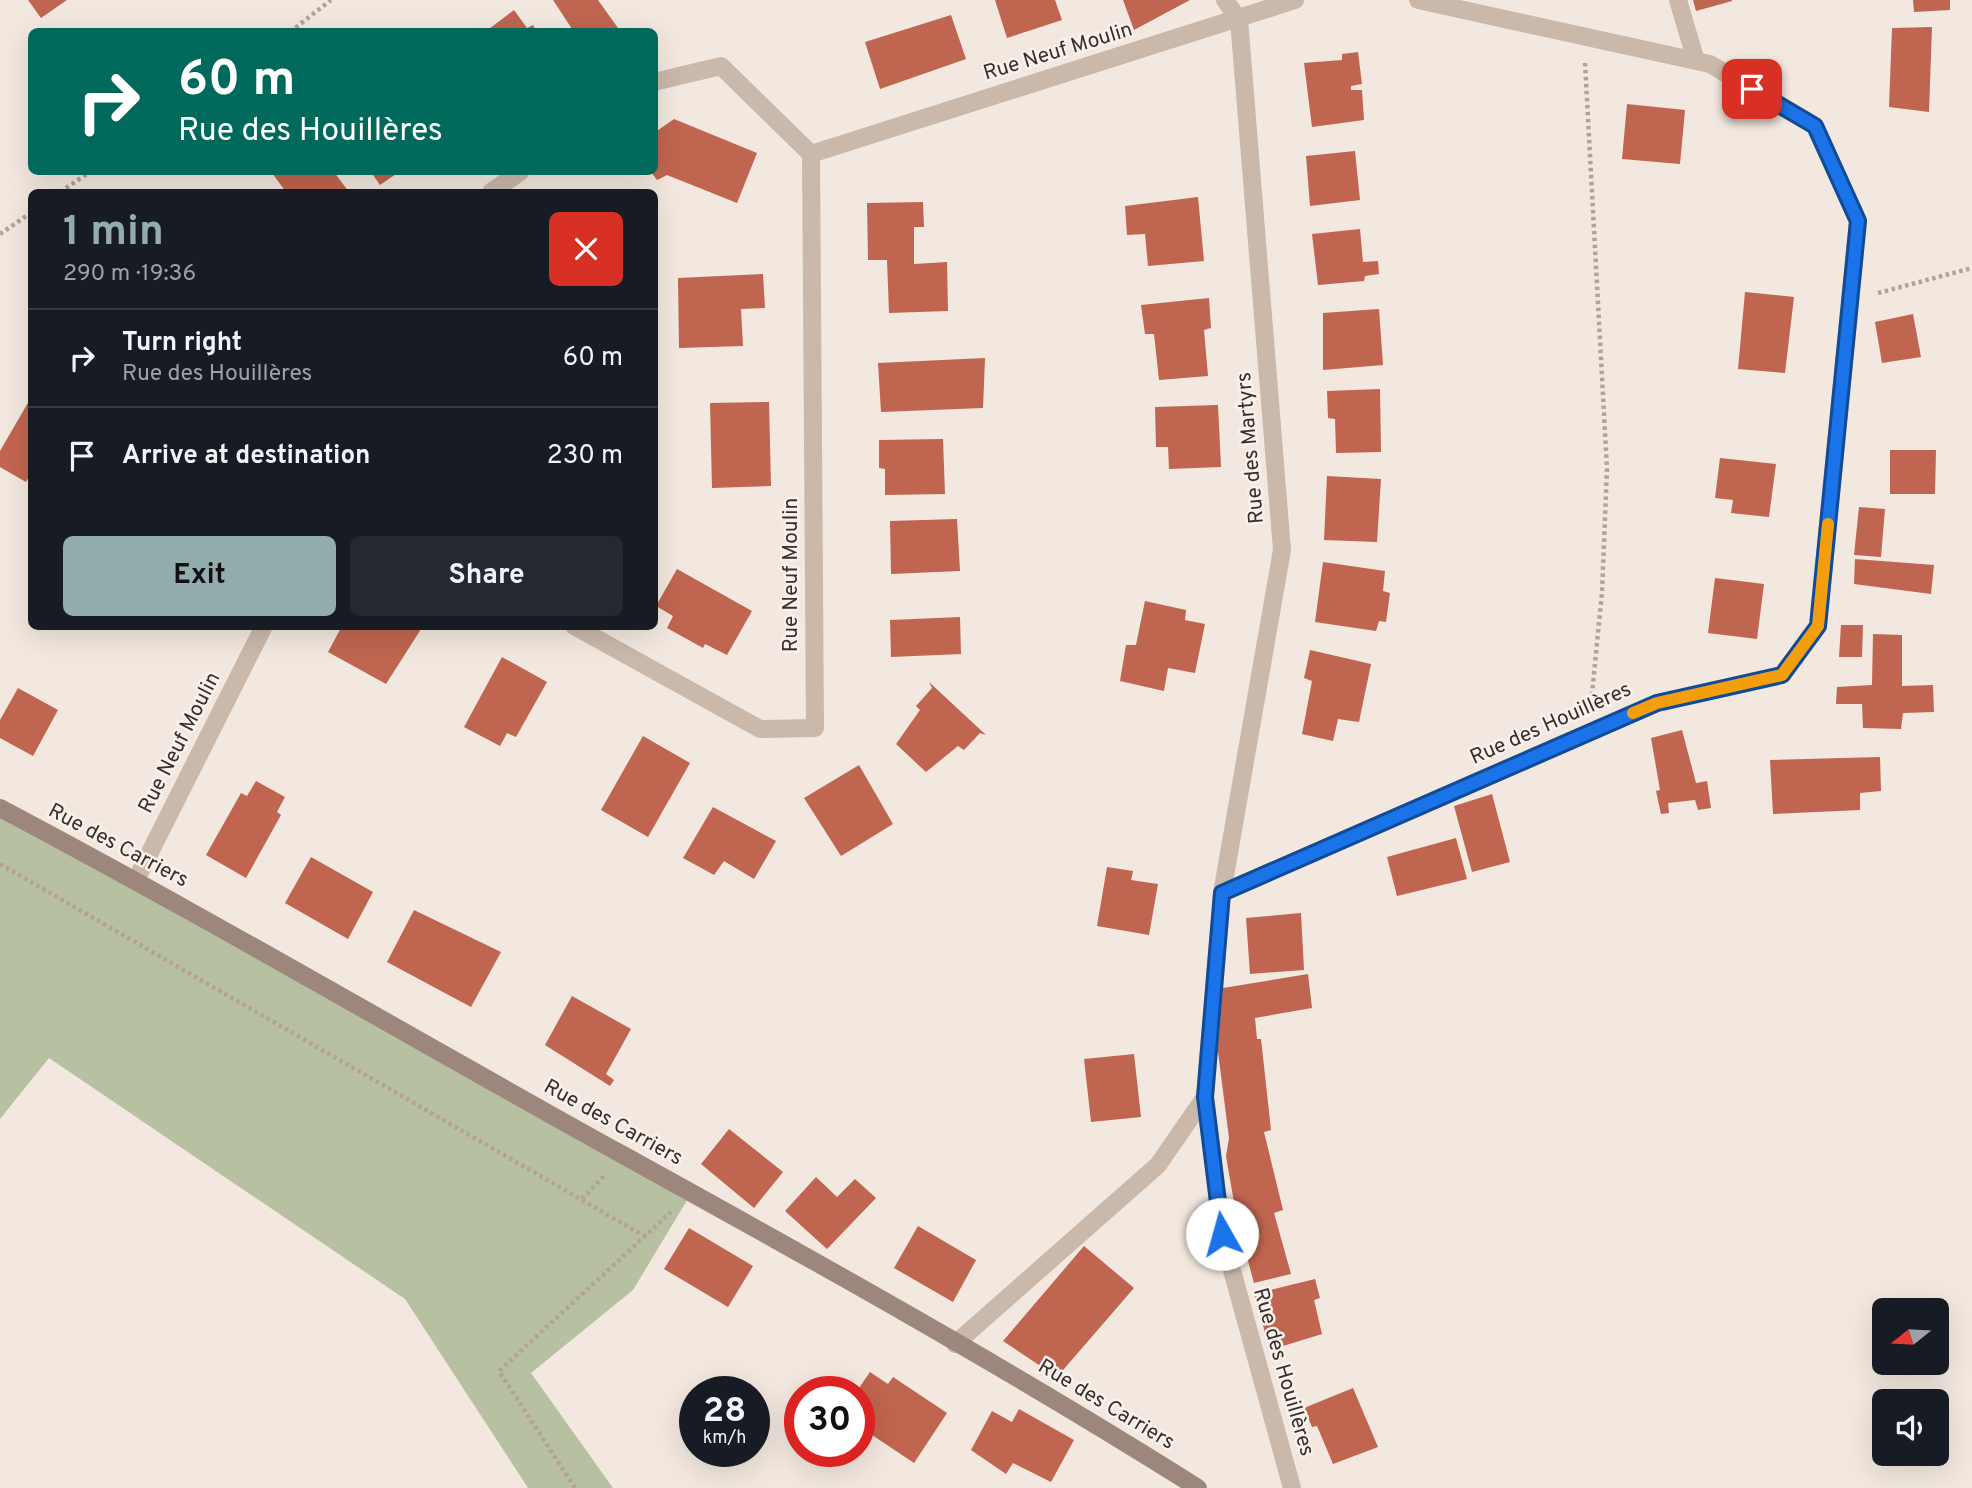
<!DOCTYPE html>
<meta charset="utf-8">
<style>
:root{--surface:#171b24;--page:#242831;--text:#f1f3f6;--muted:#9ea1a6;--line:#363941;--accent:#93adae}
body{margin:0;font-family:Overpass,sans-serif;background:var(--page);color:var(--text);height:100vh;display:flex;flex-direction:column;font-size:26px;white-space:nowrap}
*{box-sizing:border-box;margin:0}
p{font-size:23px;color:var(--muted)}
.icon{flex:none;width:38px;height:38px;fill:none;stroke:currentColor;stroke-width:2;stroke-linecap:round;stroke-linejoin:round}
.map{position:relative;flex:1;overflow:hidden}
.drawer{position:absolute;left:28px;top:189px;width:630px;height:441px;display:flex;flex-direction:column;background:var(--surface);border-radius:10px;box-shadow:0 7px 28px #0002}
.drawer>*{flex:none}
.top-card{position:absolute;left:28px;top:28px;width:630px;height:147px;border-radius:10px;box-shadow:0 7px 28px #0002;background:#00695c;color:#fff;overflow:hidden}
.needle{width:46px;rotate:252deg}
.buttons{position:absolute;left:1872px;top:1298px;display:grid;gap:14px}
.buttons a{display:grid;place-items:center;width:77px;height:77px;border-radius:10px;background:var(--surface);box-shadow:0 7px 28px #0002;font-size:35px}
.speed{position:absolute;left:679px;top:1376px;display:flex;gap:14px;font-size:35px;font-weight:700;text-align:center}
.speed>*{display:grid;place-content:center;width:91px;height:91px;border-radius:50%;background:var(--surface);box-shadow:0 7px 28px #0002;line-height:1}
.speed small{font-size:18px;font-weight:400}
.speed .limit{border:10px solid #d22;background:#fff;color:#111}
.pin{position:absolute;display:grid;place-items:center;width:60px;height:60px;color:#fff;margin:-30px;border-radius:14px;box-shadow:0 4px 10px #0006}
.me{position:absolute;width:77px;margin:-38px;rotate:353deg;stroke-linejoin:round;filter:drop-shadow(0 0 5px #0008)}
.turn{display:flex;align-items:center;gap:24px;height:147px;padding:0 35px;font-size:32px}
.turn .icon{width:91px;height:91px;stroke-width:2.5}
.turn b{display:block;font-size:49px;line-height:60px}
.round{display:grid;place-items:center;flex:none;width:74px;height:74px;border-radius:10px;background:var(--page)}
.overview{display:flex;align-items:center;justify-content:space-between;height:119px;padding:0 35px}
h1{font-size:42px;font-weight:700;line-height:52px;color:var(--accent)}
.action{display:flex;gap:14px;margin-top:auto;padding:14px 35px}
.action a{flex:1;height:80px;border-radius:10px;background:var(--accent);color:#111;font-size:28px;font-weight:700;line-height:80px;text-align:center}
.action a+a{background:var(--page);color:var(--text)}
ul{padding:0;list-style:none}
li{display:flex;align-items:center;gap:21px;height:98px;padding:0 35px;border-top:2px solid var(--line)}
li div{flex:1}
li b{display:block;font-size:26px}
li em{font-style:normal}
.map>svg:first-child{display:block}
.green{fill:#b7c0a0}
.building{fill:#c0654f}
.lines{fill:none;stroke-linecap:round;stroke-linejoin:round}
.path{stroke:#b5a296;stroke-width:4.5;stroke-dasharray:3.5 3.5;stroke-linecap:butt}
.street{stroke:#cab8ab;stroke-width:18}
.secondary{stroke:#9d877d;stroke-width:18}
.route-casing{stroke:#114b97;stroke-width:18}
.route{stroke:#1a73e8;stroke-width:12}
.slow{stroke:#f59e0b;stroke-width:12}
.labels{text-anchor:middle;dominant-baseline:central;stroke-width:5;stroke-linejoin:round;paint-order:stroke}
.street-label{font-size:21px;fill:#382e2a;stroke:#f9f2ec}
</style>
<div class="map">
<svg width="1972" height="1488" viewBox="0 0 1972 1488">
<rect width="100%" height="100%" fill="#f2e8df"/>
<!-- green -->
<path class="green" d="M0 808 692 1192 633 1290 531 1373 613 1488H528L405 1299 49 1058 0 1119Z"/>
<!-- building -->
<path class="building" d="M28 0H67L41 18Z
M553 0H598L618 28 614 32H574Z
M995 0H1055L1062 20 1007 38Z
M1123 0H1190L1134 30Z
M1693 0H1732V1L1696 11Z
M1913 0H1950V10L1914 12Z
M514 10 527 28 533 25 537 32H485Z
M951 15 966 59 880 89 865 42Z
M1932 27 1929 112 1889 107 1892 28Z
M1358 52 1362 84 1351 86V90H1362L1364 120 1312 127 1304 63 1342 60V54Z
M1627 104 1685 110 1680 164 1622 159Z
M674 119 757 153 737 203 667 175 657 180 651 172H654V133Z
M1355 151 1360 200 1310 206 1306 156Z
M274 172H334L349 192H286L272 173Z
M371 172H399L380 185Z
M1198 197 1204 261 1148 266 1145 234 1127 235 1125 206Z
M923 202 924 227H914V264L947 262 948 311 889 313 887 260H868L867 203Z
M1360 229 1363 262 1378 261 1379 274 1365 276 1364 281 1318 285 1312 234Z
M763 274 765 308 741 309 743 346 679 348 678 278Z
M1745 292 1794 297 1785 373 1738 369Z
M1209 298 1211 328 1204 330 1208 376 1159 380 1154 334H1145L1141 305Z
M1379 309 1383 365 1323 370V313Z
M1913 314 1921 357 1882 363 1875 322Z
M985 358 983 408 881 412 878 363Z
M1380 389 1381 452 1336 453 1335 419 1328 418 1327 391Z
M29 401 32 402V471L26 482 0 467V451Z
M769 402 771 486 712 488 710 403Z
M1218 405 1221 467 1169 469 1168 447H1156L1155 407Z
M943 439 945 494 885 495V469L879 468V440Z
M1890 450H1936L1935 494H1890Z
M1720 458 1776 464 1769 517 1731 513 1733 500 1715 498Z
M1327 476 1381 479 1377 542 1324 540Z
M1859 507 1885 509 1881 557 1854 555Z
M957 519 960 571 891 574 890 521Z
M1855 559 1934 565 1931 594 1854 584Z
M1323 562 1385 571 1383 591 1390 593 1386 622 1379 621 1376 631 1315 622Z
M677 569 752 611 727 655 705 644 703 648 667 628 673 616 656 606Z
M1715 578 1764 584 1757 639 1708 633Z
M1145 601 1186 610 1185 620 1205 624 1195 673 1168 668 1164 691 1120 681 1126 645H1136Z
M960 617 961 654 891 657 890 620Z
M1841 625H1863L1862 657H1839Z
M342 626H423L386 684 328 652Z
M1873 634 1902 635V686L1933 685 1934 712 1903 713 1901 729 1863 728 1862 704H1836L1837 687 1872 685Z
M1310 650 1371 664 1359 722 1338 719 1333 741 1302 734 1312 681 1304 678Z
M502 657 547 682 516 737 507 733 500 746 464 727Z
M929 682 986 735 980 733 964 750 958 746 926 772 896 744 920 710 916 706 932 688Z
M18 688 58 710 33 756 0 738V720Z
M1682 730 1696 783 1707 781 1711 808 1698 810 1695 800 1668 803 1669 813 1661 814 1656 791 1660 790 1651 738Z
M643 736 690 763 648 837 601 810Z
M1880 757 1881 791 1860 793V810L1773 814 1770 760Z
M859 765 893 824 841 856 804 798Z
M256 781 285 797 277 812 281 815 246 878 206 855 241 793 247 796Z
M1492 794 1510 862 1472 872 1454 806Z
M713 807 776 841 754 879 724 861 714 875 683 858Z
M1456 838 1467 879 1397 896 1387 857Z
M311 857 373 892 348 939 285 903Z
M1107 867 1133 871 1131 880 1158 884 1149 935 1097 926Z
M414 910 501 952 471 1007 387 962Z
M1301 913 1304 970 1250 974 1246 918Z
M1308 974 1312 1008 1255 1018 1257 1039H1261L1271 1130 1264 1132 1283 1210 1274 1213 1291 1274 1254 1283 1237 1220 1226 1156 1229 1138 1217 1044V989Z
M572 996 631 1029 606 1074 614 1080 610 1086 545 1045Z
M1134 1054 1141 1117 1091 1122 1084 1059Z
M729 1129 783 1172 754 1208 701 1164Z
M816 1177 837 1197 855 1179 876 1198 827 1249 785 1211Z
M918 1226 976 1260 953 1302 894 1268Z
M689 1228 753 1266 728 1307 664 1269Z
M1084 1246 1134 1288 1057 1377 1003 1341Z
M1315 1279 1320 1298 1314 1300 1322 1334 1270 1350 1254 1294Z
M870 1372 888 1384 893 1377 947 1413 914 1463 860 1427 863 1422 859 1419V1391H857Z
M1353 1388 1378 1447 1333 1464 1317 1426 1312 1427 1304 1408Z
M1019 1409 1074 1440 1051 1482 1013 1463 1006 1474 971 1450 992 1411 1012 1422Z"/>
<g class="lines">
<!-- path -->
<path class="path" d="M290 32 331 0
M1585 63 1607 469 1602 592 1591 704
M60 192 90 172
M0 234 32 212
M1878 293 1972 268
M0 864 646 1237
M582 1199 604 1176
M575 1488 499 1371 671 1212"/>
<!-- street -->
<path class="street" d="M1225 0 1239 20 1282 550 1222 893 1205 1097 1222 1234 1292 1488
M1678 0 1696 61
M811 154 1295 0
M491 192 520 172
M574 626 760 729 815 728 811 154 721 66 654 82
M136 880 264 626
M1222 893 1657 703 1782 675 1818 626 1858 221 1815 126 1710 64 1418 0
M955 1344 1158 1165 1205 1097"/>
<!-- secondary -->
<path class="secondary" d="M0 808C210 919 415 1040 623 1155 817 1262 1011 1370 1198 1488"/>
</g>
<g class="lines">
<!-- route casing -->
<g class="route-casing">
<path id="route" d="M1222 1234 1205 1097 1222 893 1657 703 1782 675 1818 626 1858 221 1815 126 1752 89"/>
</g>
<!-- route -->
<use href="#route" class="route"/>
<!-- slow -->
<path class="slow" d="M1633 713 1657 703 1782 675 1818 626 1828 524"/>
</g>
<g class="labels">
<!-- street labels -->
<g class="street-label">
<text transform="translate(1058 52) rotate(-17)">Rue Neuf Moulin</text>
<text transform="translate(1251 448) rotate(-95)">Rue des Martyrs</text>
<text transform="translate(791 575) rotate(-90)">Rue Neuf Moulin</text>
<text transform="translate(1551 724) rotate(-24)">Rue des Houillères</text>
<text transform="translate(180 743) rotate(-63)">Rue Neuf Moulin</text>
<text transform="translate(118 846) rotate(28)">Rue des Carriers</text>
<text transform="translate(613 1123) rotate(29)">Rue des Carriers</text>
<text transform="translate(1283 1372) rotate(74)">Rue des Houillères</text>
<text transform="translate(1106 1405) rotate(31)">Rue des Carriers</text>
</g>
</g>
</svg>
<div class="buttons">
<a><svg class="needle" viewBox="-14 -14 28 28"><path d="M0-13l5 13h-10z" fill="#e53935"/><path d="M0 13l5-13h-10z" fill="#9ea1a6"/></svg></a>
<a><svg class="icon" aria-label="sound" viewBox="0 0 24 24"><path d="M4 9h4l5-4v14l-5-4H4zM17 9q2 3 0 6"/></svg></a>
</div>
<div class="speed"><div>28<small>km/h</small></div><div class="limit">30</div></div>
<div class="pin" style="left:1752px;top:89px;background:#d93025"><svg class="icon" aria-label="arrive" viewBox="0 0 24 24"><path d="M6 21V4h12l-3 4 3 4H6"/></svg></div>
<svg class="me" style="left:1222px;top:1234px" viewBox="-20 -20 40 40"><circle r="19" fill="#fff"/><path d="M0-13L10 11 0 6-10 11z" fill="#1a73e8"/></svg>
<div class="top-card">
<div class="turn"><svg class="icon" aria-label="right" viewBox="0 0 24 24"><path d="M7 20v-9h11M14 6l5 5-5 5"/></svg><div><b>60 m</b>Rue des Houillères</div></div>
</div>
<section class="drawer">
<div class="overview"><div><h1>1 min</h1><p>290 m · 19:36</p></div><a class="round" style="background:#d93025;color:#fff"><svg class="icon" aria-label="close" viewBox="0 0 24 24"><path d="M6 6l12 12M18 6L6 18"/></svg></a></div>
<ul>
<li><svg class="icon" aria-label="right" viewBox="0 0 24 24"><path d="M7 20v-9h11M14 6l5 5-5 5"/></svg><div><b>Turn right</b><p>Rue des Houillères</p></div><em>60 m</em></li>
<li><svg class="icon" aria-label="arrive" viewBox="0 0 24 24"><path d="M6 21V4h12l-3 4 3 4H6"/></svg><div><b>Arrive at destination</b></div><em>230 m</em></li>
</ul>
<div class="action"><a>Exit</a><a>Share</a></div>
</section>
</div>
